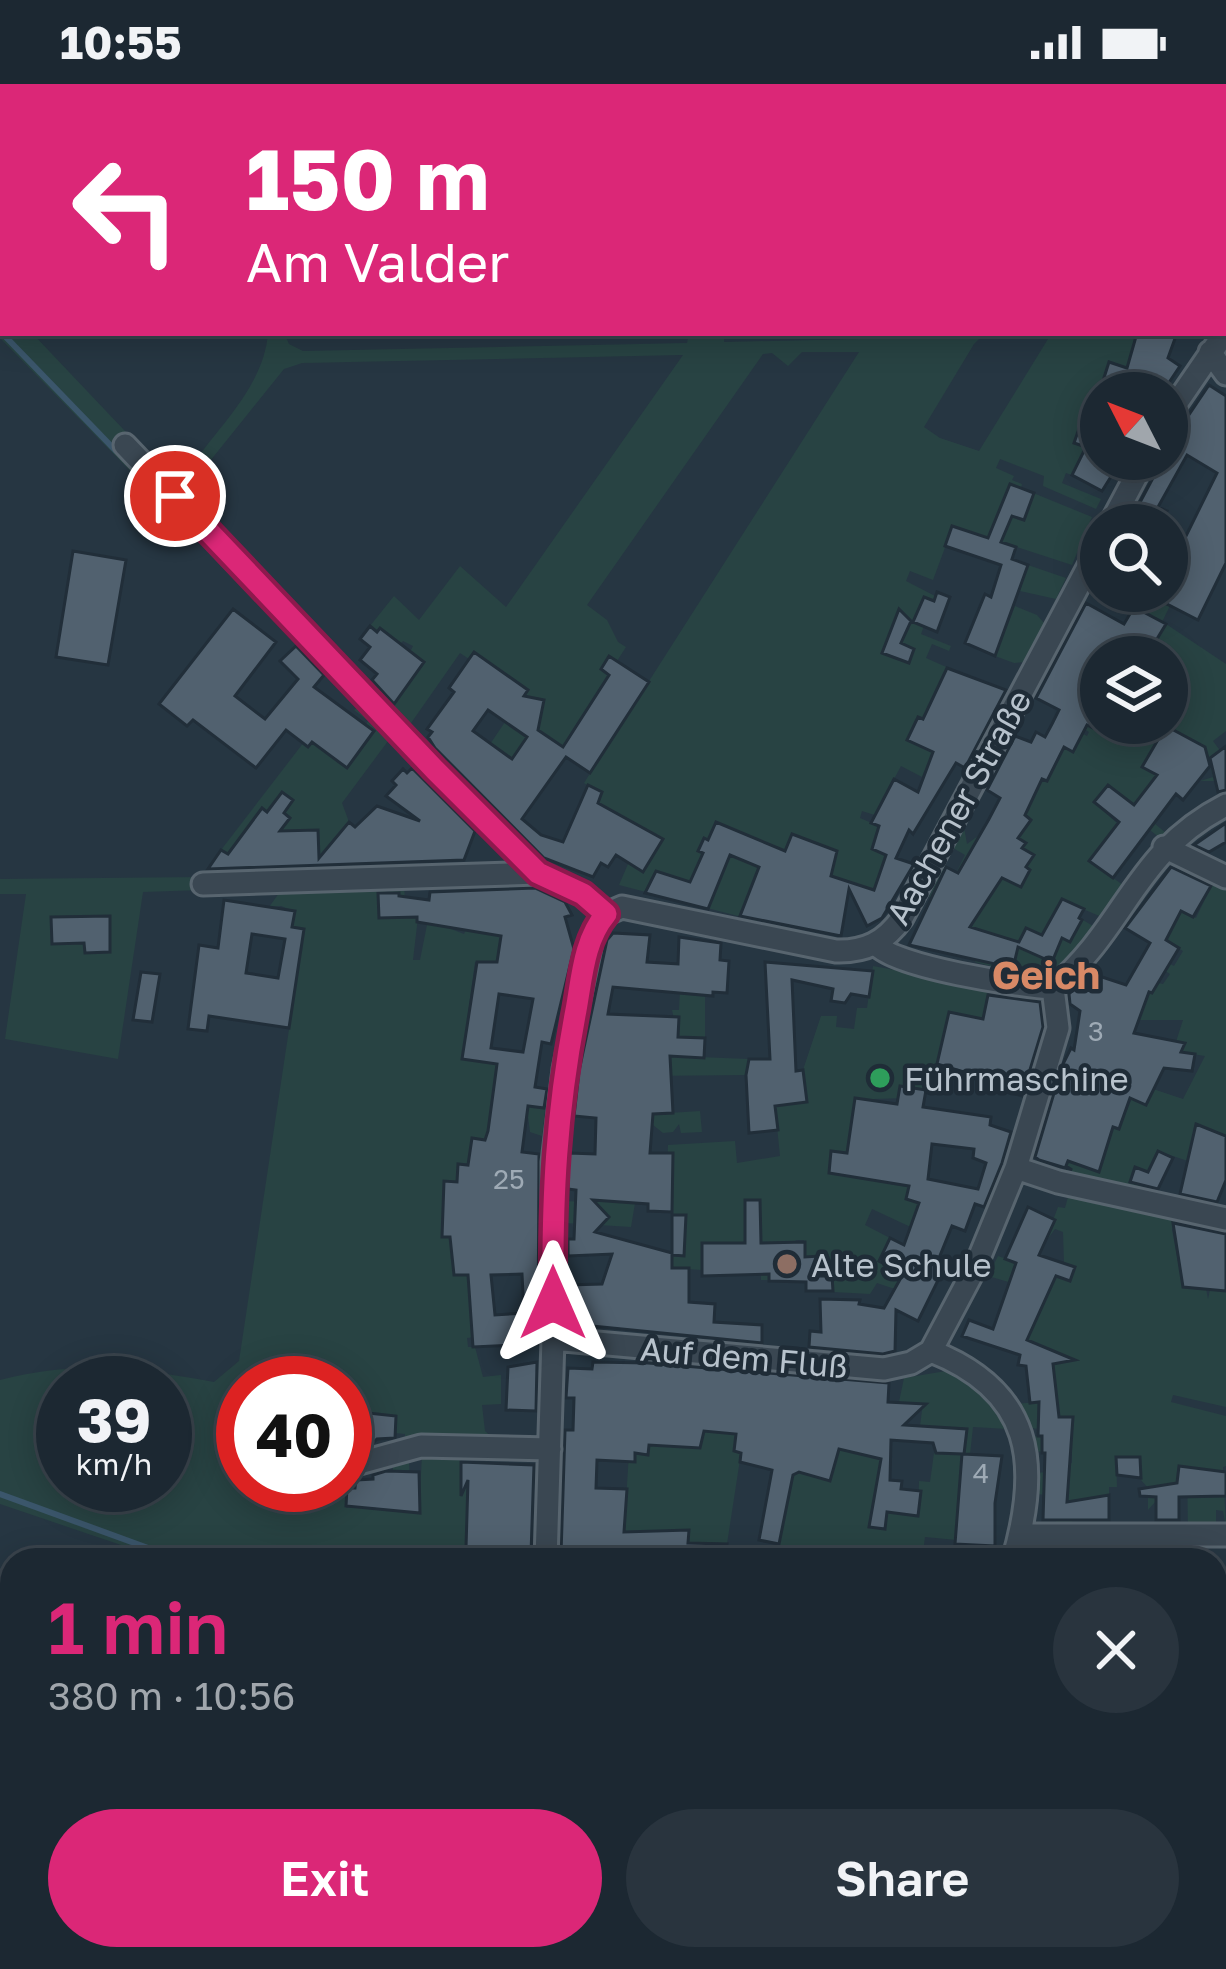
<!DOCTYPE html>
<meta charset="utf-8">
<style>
:root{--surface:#1c2832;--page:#29343e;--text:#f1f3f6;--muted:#a0a6ac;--line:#3a444d;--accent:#db2777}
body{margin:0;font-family:"Golos Text",sans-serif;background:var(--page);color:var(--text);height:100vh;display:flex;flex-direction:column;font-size:45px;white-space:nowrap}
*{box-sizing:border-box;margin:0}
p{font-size:39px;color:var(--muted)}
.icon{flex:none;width:66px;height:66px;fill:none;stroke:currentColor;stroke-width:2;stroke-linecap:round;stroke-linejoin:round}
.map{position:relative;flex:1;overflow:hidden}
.drawer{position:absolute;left:0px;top:1464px;width:1227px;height:423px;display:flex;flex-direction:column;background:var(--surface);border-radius:36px 36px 0 0;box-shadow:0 6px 30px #0003,0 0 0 3px var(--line)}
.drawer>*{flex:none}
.guide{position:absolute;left:0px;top:0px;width:1227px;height:252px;box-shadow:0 6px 30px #0003,0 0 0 3px var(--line);background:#db2777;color:#fff;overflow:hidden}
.needle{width:78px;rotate:312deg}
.fabs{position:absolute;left:1080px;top:288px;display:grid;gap:24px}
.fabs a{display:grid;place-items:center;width:108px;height:108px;border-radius:50%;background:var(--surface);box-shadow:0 6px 30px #0003,0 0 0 3px var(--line);font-size:60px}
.speed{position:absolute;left:36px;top:1272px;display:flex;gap:24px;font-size:60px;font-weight:700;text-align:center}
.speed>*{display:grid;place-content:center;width:156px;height:156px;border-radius:50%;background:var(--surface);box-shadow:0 6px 30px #0003,0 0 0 3px var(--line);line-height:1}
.speed small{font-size:30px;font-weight:400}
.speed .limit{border:18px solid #d22;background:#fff;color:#111}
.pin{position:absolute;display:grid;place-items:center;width:102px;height:102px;color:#fff;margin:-51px;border:6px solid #fff;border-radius:50%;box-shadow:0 3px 12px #0007}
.me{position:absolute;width:132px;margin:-66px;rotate:0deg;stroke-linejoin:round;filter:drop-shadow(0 0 9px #0008)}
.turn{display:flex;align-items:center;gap:42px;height:252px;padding:0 48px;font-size:54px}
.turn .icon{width:156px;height:156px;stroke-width:2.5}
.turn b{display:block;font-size:84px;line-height:102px}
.round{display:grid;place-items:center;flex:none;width:126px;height:126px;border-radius:63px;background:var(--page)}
.head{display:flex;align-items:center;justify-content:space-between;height:204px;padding:0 48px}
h1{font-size:72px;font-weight:600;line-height:90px;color:var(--accent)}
.action{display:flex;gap:24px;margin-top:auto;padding:24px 48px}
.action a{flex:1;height:138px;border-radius:72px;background:var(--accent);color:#fff;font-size:48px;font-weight:600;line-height:138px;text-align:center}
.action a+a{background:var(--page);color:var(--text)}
.status{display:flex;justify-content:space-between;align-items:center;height:84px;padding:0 60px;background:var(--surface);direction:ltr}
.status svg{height:33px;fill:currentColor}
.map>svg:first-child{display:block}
.green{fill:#284343;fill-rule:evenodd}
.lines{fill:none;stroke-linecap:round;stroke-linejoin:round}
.stream{stroke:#3b566b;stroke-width:6}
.building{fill:#51616f;stroke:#212e39;stroke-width:3;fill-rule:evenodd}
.minor-casing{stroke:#58656f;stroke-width:27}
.minor{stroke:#3a4752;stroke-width:21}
.route-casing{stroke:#8e194d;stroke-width:30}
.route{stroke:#db2777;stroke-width:21}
.leisure-dot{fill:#2e9e5b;stroke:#1f2c37;stroke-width:4.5}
.education-dot{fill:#8d6e63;stroke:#1f2c37;stroke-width:4.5}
.labels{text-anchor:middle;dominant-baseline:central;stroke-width:9;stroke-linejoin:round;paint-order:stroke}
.number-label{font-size:27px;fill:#9eaab5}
.street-label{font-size:33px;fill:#b7c2cc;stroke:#1f2c37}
.poi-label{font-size:33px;fill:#b7c2cc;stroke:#1f2c37;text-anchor:start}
.quarter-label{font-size:39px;font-weight:bold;fill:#d88966;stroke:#1f2c37}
</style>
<div class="status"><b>10:55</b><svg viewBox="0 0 49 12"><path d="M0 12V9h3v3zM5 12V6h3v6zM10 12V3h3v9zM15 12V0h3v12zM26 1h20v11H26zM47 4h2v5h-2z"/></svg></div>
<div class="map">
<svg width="1226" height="1885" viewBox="0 0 1226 1885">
<rect width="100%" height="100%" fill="#263642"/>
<!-- green -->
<path class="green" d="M0 216 3 249H32L161 385 176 390 190 384C219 342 264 302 268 249H284L289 260 303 267 687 259 689 249H724V258L943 253 951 249H985L974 260 924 343 940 354 979 367 1048 255 1068 249H1137L1134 286 1101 309V343L1082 337 1078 348 1093 353 1085 383 1077 381 1072 391 1066 389 1062 399 1101 415 1096 425 1043 402 1044 392 1000 375 996 384 1014 392 1012 396 1022 400 1021 404 1092 433 1072 481 953 442 933 496 910 487 906 497 935 512 921 550 951 562 949 567 932 560 926 574 971 594 933 639 918 634 933 668 922 693 901 682 877 727 884 734 862 727 860 734 881 743 890 773 882 796 878 795 873 805 851 798H830L835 778 788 760 757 837 619 801 628 780 591 737 596 707 584 699 859 268H802L788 282 772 269 763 270 587 521 607 536 618 558 626 563 559 668 530 648 504 687 482 672 505 638 510 593 493 582 469 589 463 584 469 575 460 569 409 642 391 623 413 594 410 568 413 562 403 557 400 560 384 547 379 552 370 542 394 512 419 536 460 482 506 523 683 271 302 279 284 285 198 392 194 409 199 425 331 592 0 254Z
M1192 477 1162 538 1102 507H1167Z
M1028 481 1066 494 1056 515 1020 507Z
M1015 522 1037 531 1044 539 1025 578 1014 579 995 572Z
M1166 540 1226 580V647L1213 657 1224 672 1211 680 1215 697H1200L1213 693 1205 664 1161 639H1167L1169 631 1167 573H1139L1152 563Z
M360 621 391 653 342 719 349 738 323 773 227 771 221 766 324 632 339 643 350 629 366 641 368 637 354 626Z
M1083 639 1115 655 1124 639H1160L1156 646 1166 652 1173 693 1154 739 1166 749 1160 754 1103 709 1095 719 1118 740 1089 777 1123 801 1104 834 1069 819 1066 826 1093 842 1091 846 1096 849C1060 884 1061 893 1009 893L1010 887 975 878 985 847 972 843 975 833 929 813 944 782 957 787 965 771 953 764 964 743 967 760 982 749 1025 766 1004 747 1042 695 1047 697 1029 679 1076 646 1087 652 1089 648 1081 643Z
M1216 792 1226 797V1053L1194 1079 1158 1067 1140 1105 1063 1091 1068 1077 1099 1087 1111 1043 1119 1045 1138 1000 1183 1015 1205 972 1173 967 1183 936H1139L1149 908 1152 909 1158 899 1163 900 1170 890 1162 885 1166 878 1174 882 1183 867 1175 862 1154 861 1177 824 1196 834Z
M203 793V806L143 808 118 975 5 955 26 810H0V795Z
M389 799H404L405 817 418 833 413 876H420L428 836 464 850 466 846 497 852 512 849 504 879 475 878 462 975 497 980 492 1016 545 1025 542 1052 530 1048 527 1024 499 1048 487 1047 485 1056 472 1055 474 1075H468L467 1099 445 1097 461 1155V1191H491L492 1206 469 1208 475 1253 467 1254 468 1263H475L483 1293 501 1291V1320L482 1321 485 1347 495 1356 405 1358V1350L395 1349 396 1332 360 1328 359 1336H351V1360L345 1377V1299H243V1401L341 1403 347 1391 346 1424 392 1418 393 1378 409 1374 410 1408 420 1409 422 1371H461V1385L469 1386 480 1465 499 1467 498 1476H133L127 1463 0 1420V1296C77 1276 137 1284 214 1298L239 1277 304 846 292 843 294 827 281 822 269 823 282 805H303L308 810 310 801 385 800 386 812H390ZM63 1299H165V1401H63Z
M720 879 718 908 705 909V954L678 953 672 926H679L680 907Z
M873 882 989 903 982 937 949 929 936 986 924 985 927 993 924 1015C899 1012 879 1017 855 1014L848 1069 831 1068 829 1089 947 1110 933 1124 919 1119 912 1139 946 1156 945 1159 872 1125 865 1141 890 1154 879 1177 911 1185 895 1205 877 1199 870 1210 833 1208 832 1192H820V1173H805L804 1156H796L769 1196H761L760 1117H745V1159H702V1186L672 1184V1145L686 1132 672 1131 673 1091 667 1089 668 1061 735 1057 737 1079 780 1072 775 1022 807 1018 803 986 821 932H837L836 943 854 945 857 924H867Z
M648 971 749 975V991L641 992Z
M700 1027 702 1048 681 1049 679 1040 673 1048 663 1049 653 1041V1030Z
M637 1107 631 1143 565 1139V1117L585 1118 614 1109V1117L630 1119Z
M1069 1109 1175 1133 1172 1146 1183 1203 1206 1205 1208 1215 1210 1206 1226 1207V1323L1173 1311 1171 1318 1226 1332V1382L1223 1383 1226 1443 1223 1427 1216 1426V1448H1188L1187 1383H1179L1178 1405H1156V1417L1148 1426V1404L1141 1396 1140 1380 1116 1374 1117 1403H1109V1412L1081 1415V1427L1073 1423 1072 1445 1054 1444 1062 1413 1037 1410V1389L1060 1386 1061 1379H1072V1370L1034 1367 1029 1353 1038 1352V1345L1025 1343 1013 1320 1041 1318 1027 1257 1051 1203 1018 1188 1012 1199 988 1192 998 1172 1070 1196 1075 1184 1064 1180 1063 1148 1055 1145 1044 1160 1058 1123 1065 1124Z
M958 1285 973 1295 1008 1345 973 1343 970 1370H964L966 1345 920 1342 923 1319 899 1318 904 1294Z
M704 1344 724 1349 737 1347 741 1369 727 1460 642 1457V1448H624L629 1369H639L640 1360H702Z
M801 1344 830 1397 838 1365 856 1369 882 1366 872 1427 918 1432 919 1397 930 1398 934 1369 962 1370C960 1401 954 1428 957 1456L925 1453 922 1476H775Z
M1030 1459H1054L1055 1464 1059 1459 1109 1460V1476H1026Z
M1222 1603H1226V1701H1215V1611H1221Z
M1226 1737V1885H536L537 1875H1215V1789L1224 1788Z
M154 1875H325L324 1883 338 1885H152Z"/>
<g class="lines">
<!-- stream -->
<path class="stream" d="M0 247 116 367
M140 392 166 420
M176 429 188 443
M215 471 253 511
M0 1410 159 1468"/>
</g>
<!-- building -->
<path class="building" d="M1137 249H1177L1168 274 1180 282 1162 309H1105L1107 302 1102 300 1109 278 1127 284Z
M1209 301 1226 312V479L1198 536 1167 520V449L1184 456 1217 389 1187 371 1158 423 1167 427 1160 441H1128L1163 375H1167L1176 350Z
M1101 334V375H1122L1102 407 1072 391 1086 363 1074 359 1082 336 1097 341Z
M1010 400 1034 409 1024 436 1012 432 1001 458 1016 463 1012 475 1028 481 995 572 965 559 985 510 991 513 1001 481 945 462 952 442 988 454Z
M73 467 126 476 108 581 56 573Z
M937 508 950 513 937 548 913 538 924 513 934 517Z
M1086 519 1124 540 1134 523 1166 540 1146 573H1101V639H1124L1115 655 1087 641 1073 668 1064 663 1047 697 1042 695 1025 731 1031 736 1018 754 1026 759 1022 764 1034 771 1026 783 1030 786 1021 803 1002 794 970 843 1019 858 1026 844 1042 851 1062 815 1084 825 1079 834 1082 836 1070 858 1062 854 1052 878 1018 863 1013 884 909 861 946 783 958 789 989 735 1000 714 987 706 1015 652 1031 658 1036 648 1045 653 1052 640 1059 626 1036 614Z
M233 525 276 558 235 612 265 635 298 595 280 577 296 562 324 591 314 603 374 647 347 684 312 658 308 663 286 646 256 684 193 636 187 642 159 620Z
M899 525 911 537 901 559 914 565 909 579 882 569Z
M370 542 377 548 380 544 424 578 394 620 372 596 377 590 360 576 370 563 360 555Z
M474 568 528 606 524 612 544 616 538 646 563 663 609 591 601 585 609 572 649 598 590 689 566 673 522 735 541 751 563 758 588 701 602 708 598 719 663 755 643 788 616 771 608 783 601 779 593 793 544 774 435 664 428 653 432 648 427 645 454 608 449 604ZM488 626 527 653 512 675 473 647Z
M947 584 1006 606 965 684 956 679 913 750 909 746 896 774 914 780 882 834 867 842 849 805 841 852 740 832 759 783 730 771 708 825 645 809 656 787 690 798 703 769 698 767 704 754 708 756 716 738 785 767 792 750 837 767 831 792 874 806 886 771 872 765 879 742 871 739 894 695 918 708 933 668 907 656 918 633 923 635Z
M1166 642 1205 663 1210 682 1183 716 1176 710 1113 794 1089 777 1119 738 1094 718 1108 701 1134 721 1157 691 1142 683Z
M1226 662V706L1218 708 1210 674Z
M412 684 475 747 464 776 208 785 221 766 228 770 262 724 267 728 282 708 293 716 284 729 290 734 280 747 318 746 319 774 349 738 355 743 377 722 420 737 386 712 396 701 392 697 403 685 407 689Z
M1226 739V758L1209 768 1194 761Z
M1171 783 1211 802 1193 833 1181 827 1166 856 1179 864 1152 909 1149 908 1134 949 1185 959 1181 968 1195 970 1192 987 1164 984 1146 1021 1130 1014 1119 1045 1113 1043 1099 1088 1068 1077 1066 1082 1072 1086 1039 1076 1035 1073 1062 982 1071 964 1074 966 1080 927 1070 920 1069 910 1090 889 1126 901 1150 859 1125 844Z
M535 804 565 818 572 831 565 833 574 865 551 960 542 958 535 1003 547 1005 544 1024 528 1022 522 1068 539 1070 538 1260 473 1263 468 1191H454L450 1153H442L444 1097 457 1098 458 1080 468 1081 472 1054 485 1056 488 1047 497 980 462 975 477 878H497L501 852 417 838V833L379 834 378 809H399V812L429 816 430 808ZM499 910 533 915 523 968 491 964ZM522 1190 524 1229 495 1231 491 1191Z
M224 816 295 827 292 843 304 845 289 944 209 932 207 947 188 945 199 861 218 864ZM252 850 285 855 278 894 246 889Z
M110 832V868L85 869 84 859 52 860 51 833Z
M613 849 650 851 647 878 678 880 679 853 721 859 720 876 729 877 727 909 713 908V912L613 903 608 930 679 933 678 953 705 954 704 974 670 972 673 1029 653 1030 650 1069H673L672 1128 648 1127V1120L593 1116 609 1133 595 1148 672 1169V1131H686L684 1172 672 1171V1184H689V1218L715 1220 714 1238 762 1241V1259L572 1240 568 1201 602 1200 612 1170 568 1172V1155H574L576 1106 568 1105V1079L569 1069 595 1070 596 1034 574 1032 579 987 607 856Z
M765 878 873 887 869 913 851 910 845 919 831 917 833 905 792 896 796 987 803 986 807 1018 775 1022 778 1046 749 1049 746 991 749 975H770Z
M141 888 160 890 152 938 133 936Z
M988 911 1040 918 1043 943 1022 1012 999 1005 1001 999 937 980 949 928 983 935Z
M900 1002 926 1006 923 1023 991 1033 990 1041 1011 1048 1002 1079 984 1123 975 1120 965 1147 952 1142 939 1174 947 1178 918 1237 896 1226 895 1267 883 1270 809 1263 810 1247 821 1248 820 1215 860 1216 859 1220 884 1224 903 1190 879 1177 890 1154 904 1161 919 1119 906 1115 909 1102 829 1089 831 1067 847 1069 855 1014 897 1020ZM932 1060 974 1065 973 1074 986 1079 978 1105 928 1095Z
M1196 1040 1226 1052V1096L1217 1118 1180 1110Z
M1158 1067 1173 1074 1158 1105 1130 1098 1135 1083 1148 1088Z
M745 1116H760L761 1159 805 1158V1173L820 1172V1192H832L833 1207H806V1198L769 1197V1190L702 1192V1159H745Z
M1028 1123 1055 1136 1039 1171 1075 1183 1070 1197 1056 1192 1027 1256 1075 1276 1053 1280 1059 1333H1073L1067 1418 1109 1411V1436H1043L1045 1369H1042V1352H1038L1039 1318 1030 1319 1026 1282 1018 1281 1020 1271 962 1252 969 1236 993 1245 1016 1179 1005 1175Z
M1173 1139 1226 1150V1207L1183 1203Z
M537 1278 536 1327 506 1326 508 1283Z
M593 1278 648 1279 889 1299 888 1318 926 1320 904 1341 967 1345 964 1370 1002 1372 995 1419V1462L955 1460 962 1370 936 1369 933 1359 891 1356 890 1396 902 1397 901 1405 921 1407 918 1432 887 1428 885 1445 869 1443 881 1375 839 1365 830 1397 799 1388 793 1391 779 1460 759 1456 772 1386 740 1378 741 1369 734 1367 736 1350 704 1347 700 1364 649 1361 648 1371 635 1369V1378L597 1376 596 1404 627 1405 624 1448 689 1446 688 1459 727 1460 724 1476H633V1470H561L565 1346H573L574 1314H566L568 1284 592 1285Z
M359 1328 396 1332 395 1354 377 1355 372 1360 351 1359V1335L359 1336Z
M1116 1373H1140L1141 1394 1117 1391Z
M461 1378 534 1381 531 1470 499 1467 498 1476H470L471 1465 466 1464 468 1396 461 1412Z
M1179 1382 1226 1388V1412L1179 1413V1436H1156V1413L1140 1412 1139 1405 1177 1399Z
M386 1387 419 1388 420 1429 346 1422 347 1404H355L356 1396 373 1395V1391Z"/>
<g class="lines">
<!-- minor casing -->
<g class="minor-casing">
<path id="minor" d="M1224 74H1226
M1210 268 1226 290
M1167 333 1226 247
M125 361 435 686 538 789 583 810 606 830
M1110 441 1145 375
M1164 763 1226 793
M203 800 538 789
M876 860C893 883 1020 902 1053 904
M1053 904C1127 842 1134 768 1226 721
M1016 1084 1058 1098 1226 1135
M553 1255 884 1285 911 1279 931 1267 975 1184 1016 1084 1058 944 1053 904
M931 1267C1033 1307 1041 1380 1013 1476
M345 1383 421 1362 550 1365
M1021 1451H1226
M546 1476 553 1255V1078L564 985 593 849 606 830 622 823 836 867C865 868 885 858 902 834L1101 459
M1215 1586 1226 1587
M1215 1705 1226 1706
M516 1885 517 1875"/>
</g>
<!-- minor -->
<use href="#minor" class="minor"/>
</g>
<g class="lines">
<!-- route casing -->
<g class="route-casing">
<path id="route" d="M175 412 435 686 538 789 583 810 606 830C584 856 582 893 576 926 556 1030 552 1112 553 1219"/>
</g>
<!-- route -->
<use href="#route" class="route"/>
</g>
<!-- markers -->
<circle class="leisure-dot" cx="880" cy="994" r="12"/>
<circle class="education-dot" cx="787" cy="1180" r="12"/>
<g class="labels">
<!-- number labels -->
<g class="number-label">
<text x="1096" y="947">3</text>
<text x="509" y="1095">25</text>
<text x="981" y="1389">4</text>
</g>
<!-- street labels -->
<g class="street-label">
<text transform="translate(958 723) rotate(-61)">Aachener Straße</text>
<text transform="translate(744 1273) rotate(5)">Auf dem Fluß</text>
</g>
<!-- poi labels -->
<g class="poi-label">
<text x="904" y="994">Führmaschine</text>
<text x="811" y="1180">Alte Schule</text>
</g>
<!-- quarter labels -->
<g class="quarter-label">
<text x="1046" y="890">Geich</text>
</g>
</g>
</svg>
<div class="fabs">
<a><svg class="needle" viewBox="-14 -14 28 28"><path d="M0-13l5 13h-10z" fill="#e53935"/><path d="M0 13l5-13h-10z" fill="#a0a6ac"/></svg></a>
<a><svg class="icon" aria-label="search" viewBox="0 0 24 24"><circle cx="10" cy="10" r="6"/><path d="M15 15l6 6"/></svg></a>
<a><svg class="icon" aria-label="layers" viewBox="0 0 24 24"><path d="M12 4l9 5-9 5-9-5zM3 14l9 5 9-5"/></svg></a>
</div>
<div class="speed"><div>39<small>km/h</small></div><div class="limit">40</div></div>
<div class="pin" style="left:175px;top:412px;background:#d93025"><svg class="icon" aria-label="arrive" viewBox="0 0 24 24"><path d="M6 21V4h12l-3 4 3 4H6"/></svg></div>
<svg class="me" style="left:553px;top:1219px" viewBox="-20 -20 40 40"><path d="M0-17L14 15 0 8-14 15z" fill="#db2777" stroke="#fff" stroke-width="4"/></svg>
<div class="guide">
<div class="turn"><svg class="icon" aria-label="left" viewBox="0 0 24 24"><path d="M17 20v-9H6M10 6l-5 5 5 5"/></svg><div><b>150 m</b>Am Valder</div></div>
</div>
<section class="drawer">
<div class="head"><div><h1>1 min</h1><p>380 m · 10:56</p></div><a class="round"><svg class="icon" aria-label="close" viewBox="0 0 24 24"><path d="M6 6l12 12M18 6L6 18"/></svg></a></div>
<div class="action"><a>Exit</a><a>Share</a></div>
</section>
</div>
